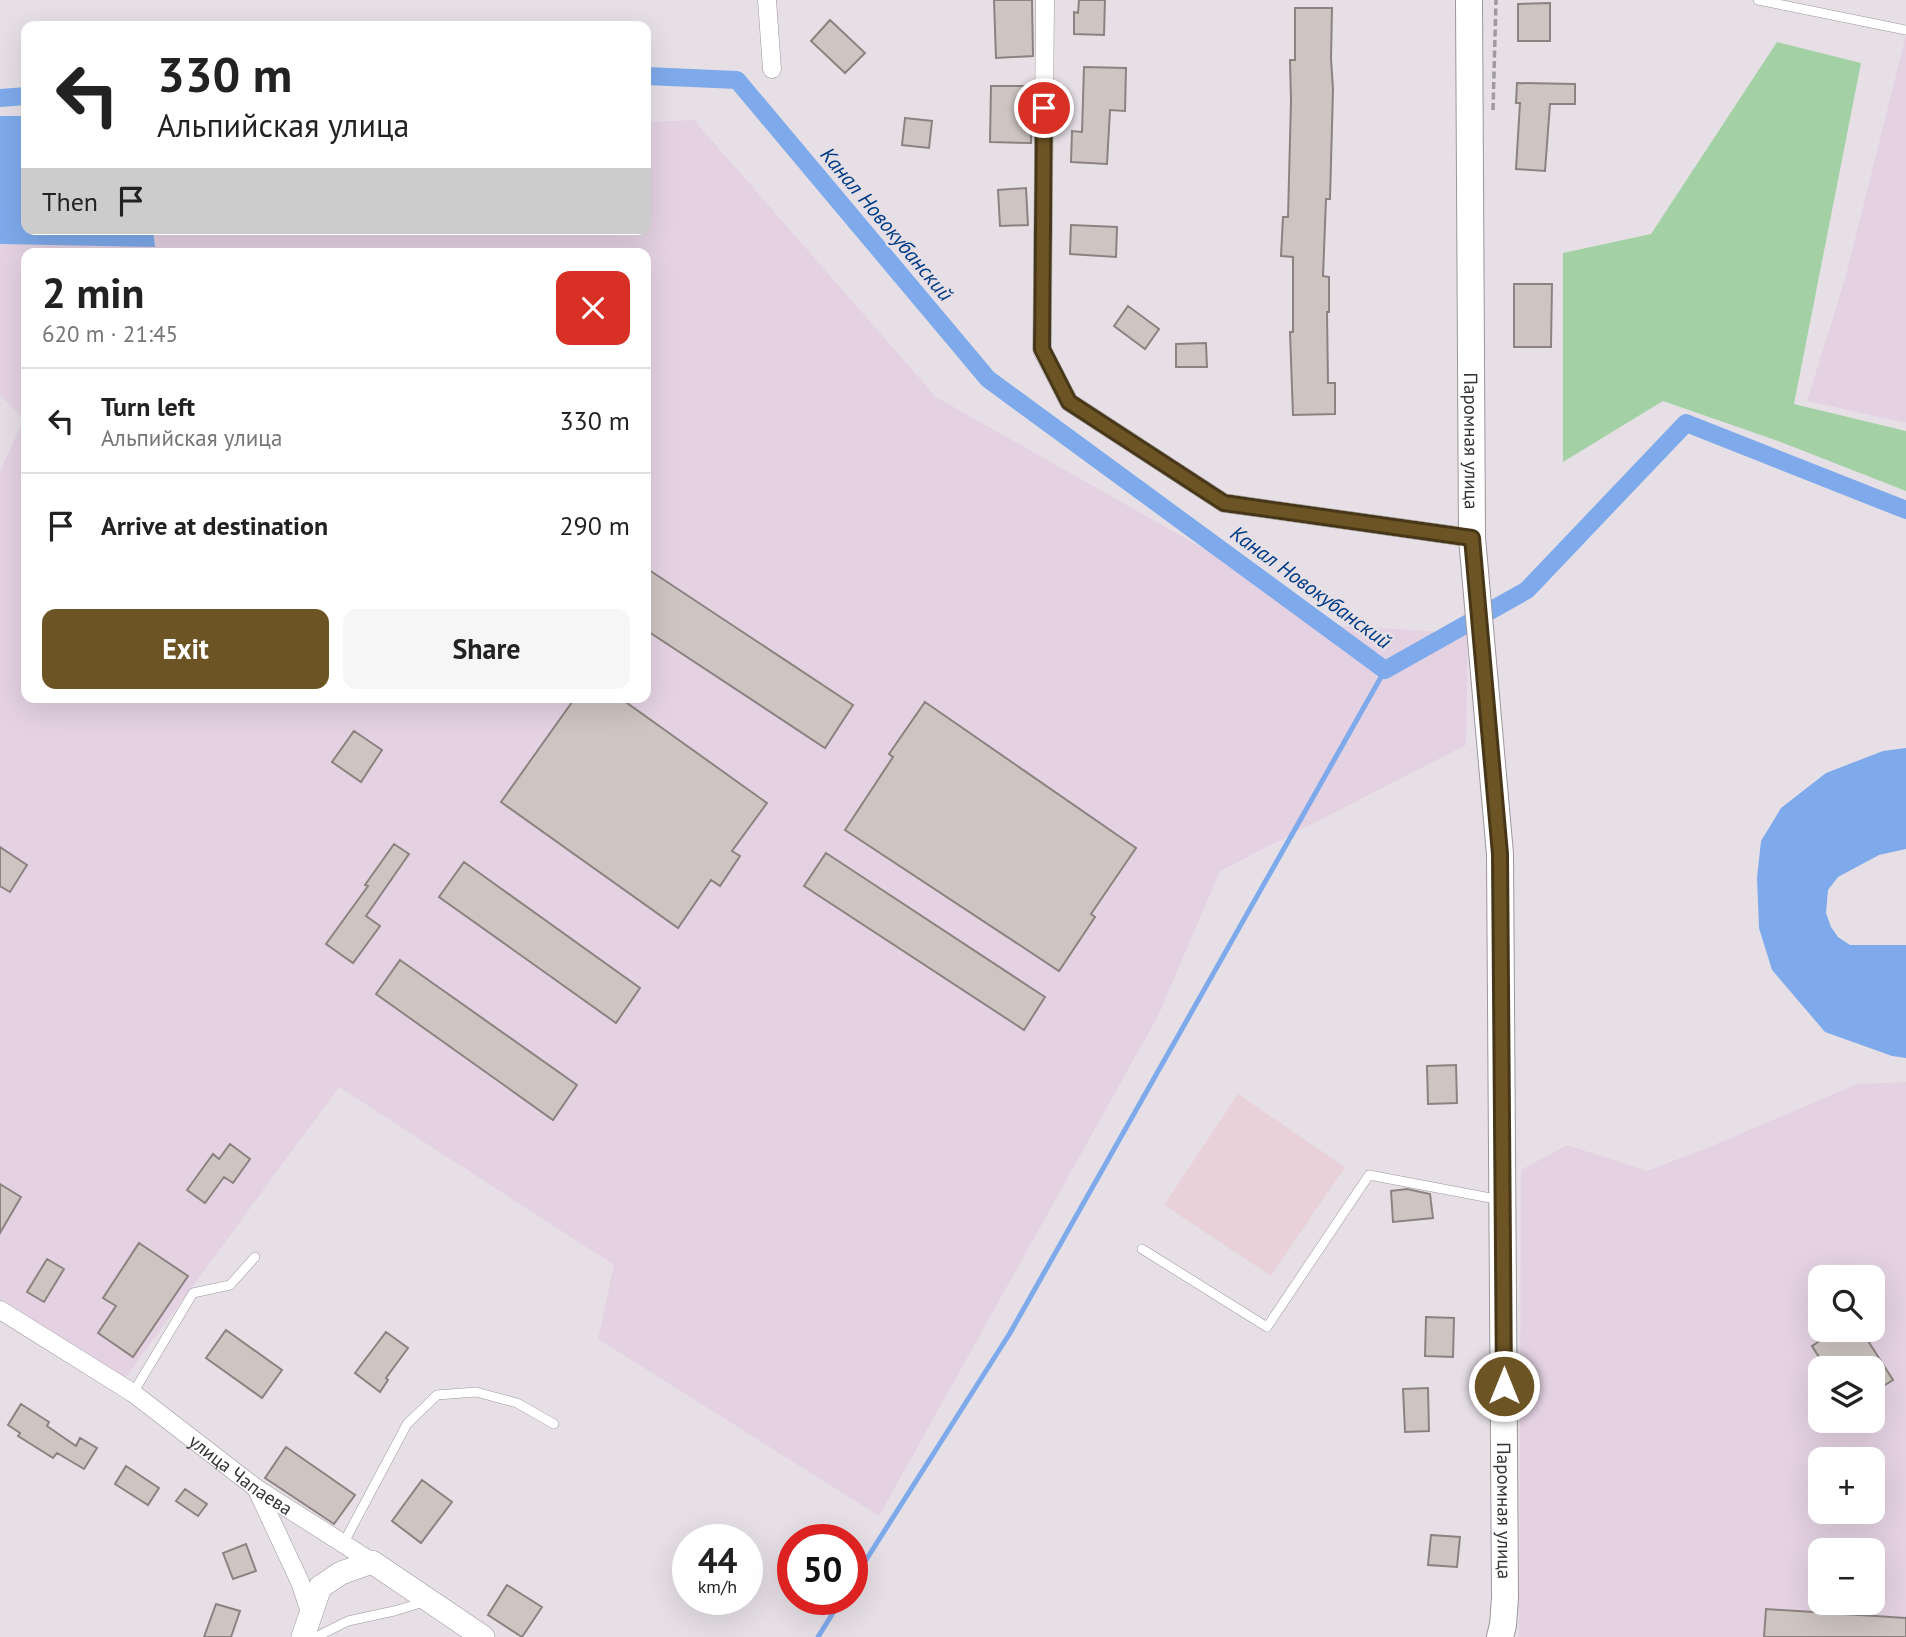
<!DOCTYPE html>
<meta charset="utf-8">
<style>
:root{--surface:#fff;--page:#f6f6f6;--text:#222;--muted:#767676;--line:#e0e0e0;--accent:#6d5425}
body{margin:0;font-family:"PT Sans",sans-serif;background:var(--page);color:var(--text);height:100vh;display:flex;flex-direction:column;font-size:26px;white-space:nowrap}
*{box-sizing:border-box;margin:0}
p{font-size:23px;color:var(--muted)}
.icon{flex:none;width:38px;height:38px;fill:none;stroke:currentColor;stroke-width:2;stroke-linecap:round;stroke-linejoin:round}
.map{position:relative;flex:1;overflow:hidden}
.side{position:absolute;left:21px;top:248px;width:630px;height:455px;display:flex;flex-direction:column;background:var(--surface);border-radius:14px;box-shadow:0 7px 28px #0002}
.side>*{flex:none}
.top-card{position:absolute;left:21px;top:21px;width:630px;height:214px;border-radius:14px;box-shadow:0 7px 28px #0002;background:#fff;color:var(--text);overflow:hidden}
.buttons{position:absolute;left:1808px;top:1265px;display:grid;gap:14px}
.buttons a{display:grid;place-items:center;width:77px;height:77px;border-radius:14px;background:var(--surface);box-shadow:0 7px 28px #0002;font-size:35px}
.speed{position:absolute;left:672px;top:1524px;display:flex;gap:14px;font-size:35px;font-weight:700;text-align:center}
.speed>*{display:grid;place-content:center;width:91px;height:91px;border-radius:50%;background:var(--surface);box-shadow:0 7px 28px #0002;line-height:1}
.speed small{font-size:18px;font-weight:400}
.speed .limit{border:10px solid #d22;background:#fff;color:#111}
.pin{position:absolute;display:grid;place-items:center;width:60px;height:60px;color:#fff;margin:-30px;border:4px solid #fff;border-radius:50%;box-shadow:0 2px 7px #0007}
.me{position:absolute;width:77px;margin:-38px;rotate:0deg;stroke-linejoin:round;filter:drop-shadow(0 0 5px #0008)}
.turn{display:flex;align-items:center;gap:24px;height:147px;padding:0 21px;font-size:32px}
.turn .icon{width:91px;height:91px;stroke-width:2.5}
.turn b{display:block;font-size:49px;line-height:60px}
.then{display:flex;align-items:center;height:66px;padding:0 21px;background:#0003;gap:14px;font-size:26px}
.round{display:grid;place-items:center;flex:none;width:74px;height:74px;border-radius:14px;background:var(--page)}
.overview{display:flex;align-items:center;justify-content:space-between;height:119px;padding:0 21px}
h1{font-size:42px;font-weight:600;line-height:52px}
.action{display:flex;gap:14px;margin-top:auto;padding:14px 21px}
.action a{flex:1;height:80px;border-radius:14px;background:var(--accent);color:#fff;font-size:28px;font-weight:600;line-height:80px;text-align:center}
.action a+a{background:var(--page);color:var(--text)}
ul{padding:0;list-style:none}
li{display:flex;align-items:center;gap:21px;height:105px;padding:0 21px;border-top:2px solid var(--line)}
li div{flex:1}
li b{display:block;font-size:26px}
li em{font-style:normal}
.map>svg:first-child{display:block}
.commercial{fill:#e9d1da}
.industrial{fill:#e4d2e2;fill-rule:evenodd}
.green{fill:#a3d1a5}
.water{fill:#7eaaeb}
.lines{fill:none;stroke-linecap:round;stroke-linejoin:round}
.stream{stroke:#7eaaeb;stroke-width:5}
.canal{stroke:#7eaaeb;stroke-width:18}
.building{fill:#cec5c2;stroke:#8c8381;stroke-width:2}
.service-casing{stroke:#9c969c;stroke-width:10}
.minor-casing{stroke:#9c969c;stroke-width:19}
.tertiary-casing{stroke:#9c969c;stroke-width:24}
.secondary-casing{stroke:#9c969c;stroke-width:28}
.path{stroke:#9e9a9e;stroke-width:3.5;stroke-dasharray:7 3.5;stroke-linecap:butt}
.service{stroke:#fff;stroke-width:9}
.minor{stroke:#fff;stroke-width:18}
.tertiary{stroke:#fff;stroke-width:23}
.secondary{stroke:#fff;stroke-width:26}
.route-casing{stroke:#473718;stroke-width:18}
.route{stroke:#6d5425;stroke-width:12}
.labels{text-anchor:middle;dominant-baseline:central;stroke-width:5;stroke-linejoin:round;paint-order:stroke}
.street-label{font-size:19px;fill:#353335;stroke:#e6e0e6}
.water-label{font-size:21px;font-style:italic;fill:#013a85;stroke:#e6e0e6}
</style>
<div class="map">
<svg width="1906" height="1637" viewBox="0 0 1906 1637">
<rect width="100%" height="100%" fill="#e6e0e6"/>
<!-- commercial -->
<path class="commercial" d="M1238 1094 1345 1167 1271 1276 1164 1205Z"/>
<!-- industrial -->
<path class="industrial" d="M1906 35V423L1807 401 1845 279Z
M694 120 936 397 1340 626 1468 633 1466 745 1220 871 1159 1014 879 1516 598 1339 614 1265 339 1087 123 1381 0 1305V471L24 419 0 395V150L26 229H646V122ZM26 254H646V698H26Z
M1906 1082V1637H1519L1521 1170 1567 1145 1647 1171 1707 1148 1857 1084ZM1820 1278H1872V1330H1820ZM1820 1368H1872V1421H1820ZM1820 1460H1872V1512H1820ZM1820 1550H1872V1603H1820Z"/>
<!-- green -->
<path class="green" d="M1777 42 1861 63 1794 404 1906 431V491L1778 441 1663 401 1563 462V253L1651 234Z"/>
<!-- water -->
<path class="water" d="M0 116H26V229H153L155 247 0 244Z
M1906 748V849L1879 855 1838 877 1828 890 1826 913 1831 927 1838 937 1850 945H1906V1058L1892 1056 1825 1032 1772 970 1759 928 1757 878 1761 841 1781 808 1826 773 1883 751Z"/>
<g class="lines">
<!-- stream -->
<path class="stream" d="M852 1582 1010 1333 1385 670
M818 1637 841 1600"/>
<!-- canal -->
<path class="canal" d="M646 76 737 80 988 379 1385 670 1527 590 1686 423 1906 510
M0 98 26 96"/>
</g>
<!-- building -->
<path class="building" d="M994 0H1032L1033 56 996 58Z
M1079 0H1105L1104 35 1074 34V12L1078 13Z
M1550 3V41H1518V4Z
M1295 8H1332L1331 59 1333 89 1330 199H1326L1323 276 1329 277V312H1327L1328 383H1335V414L1293 415 1290 332H1293V257L1281 256 1283 217H1288L1291 101 1290 60H1295Z
M830 20 865 53 845 73 811 41Z
M1084 67 1126 68 1125 111 1110 110 1107 164 1071 162 1072 131 1082 132Z
M1517 83 1575 84V104H1550L1545 171 1516 169 1520 103H1516Z
M991 86H1032L1031 143 990 142Z
M905 118 932 121 929 148 902 145Z
M1026 188 1028 225 1000 226 998 190Z
M1071 225 1117 227 1116 257 1070 254Z
M1514 284H1552L1551 347H1514Z
M1128 306 1159 329 1145 349 1114 326Z
M1206 343 1207 367H1176V344Z
M646 568 853 705 825 748 646 630Z
M575 698H620L767 803 732 851 740 856 720 886 711 880 678 928 501 802Z
M925 702 1136 848 1091 914 1095 917 1059 971 845 830 893 757 889 754Z
M354 731 382 750 361 782 332 762Z
M394 844 409 854 366 916 380 926 353 963 326 944 368 886 365 885Z
M0 847 27 865 10 892 0 886Z
M826 853 1045 997 1024 1030 804 886Z
M464 862 640 988 616 1023 439 897Z
M400 960 577 1085 553 1120 376 994Z
M1456 1065 1457 1103 1428 1104 1427 1066Z
M230 1144 250 1159 233 1183 224 1177 205 1203 187 1190 213 1154 219 1159Z
M0 1184 21 1197 0 1233Z
M1407 1189 1430 1194 1433 1218 1393 1222 1391 1191Z
M139 1243 188 1276 133 1357 98 1333 116 1306 103 1298Z
M47 1259 64 1269 44 1302 27 1292Z
M1426 1317 1454 1318 1453 1357 1425 1356Z
M226 1330 282 1370 262 1398 206 1358Z
M1836 1330H1861L1893 1380 1872 1393V1368H1826L1812 1346Z
M386 1332 408 1348 386 1378 388 1380 380 1392 355 1373Z
M1428 1388 1429 1431 1405 1432 1403 1389Z
M21 1404 49 1422 47 1426 76 1446 80 1438 97 1448 84 1469 57 1453 53 1458 18 1436 20 1433 8 1425Z
M286 1447 355 1495 334 1524 265 1478Z
M126 1466 159 1488 148 1505 115 1484Z
M422 1480 452 1502 421 1543 392 1521Z
M185 1489 207 1504 198 1516 176 1501Z
M1431 1535 1460 1537 1457 1567 1428 1565Z
M246 1544 256 1571 233 1579 223 1553Z
M507 1585 542 1607 522 1637 488 1615Z
M216 1604 240 1611 231 1637H204Z
M1766 1609 1906 1618V1637H1764Z"/>
<g class="lines">
<!-- service casing -->
<g class="service-casing">
<path id="service" d="M1758 0 1906 30
M1142 1249 1267 1327 1369 1175 1501 1200
M133 1393 193 1293 230 1285 255 1257
M343 1544 407 1424 437 1395 476 1392 517 1403 554 1424
M316 1637 348 1621 394 1611 424 1602"/>
</g>
<!-- minor casing -->
<g class="minor-casing">
<g id="minor">
<path d="M767 0 772 69"/>
<path d="M1045 0 1042 350 1069 402 1224 503 1472 538"/>
<path id="s1" d="M0 1310 133 1393 256 1488 372 1562"/>
<path d="M257 1490 300 1582 311 1615"/>
</g>
</g>
<!-- tertiary casing -->
<g class="tertiary-casing">
<path id="tertiary" d="M303 1637 320 1587 341 1573 372 1562 483 1637"/>
</g>
<!-- secondary casing -->
<g class="secondary-casing">
<g id="secondary">
<path id="s2" d="M1469 0 1472 538 1500 854 1505 1598 1503 1625 1500 1637"/>
</g>
</g>
<!-- path -->
<path class="path" d="M1493 110 1496 0"/>
<!-- service -->
<use href="#service" class="service"/>
<!-- minor -->
<use href="#minor" class="minor"/>
<!-- tertiary -->
<use href="#tertiary" class="tertiary"/>
<!-- secondary -->
<use href="#secondary" class="secondary"/>
</g>
<g class="lines">
<!-- route casing -->
<g class="route-casing">
<path id="route" d="M1044 108 1042 349 1069 402 1224 503 1472 538 1500 854 1504 1386"/>
</g>
<!-- route -->
<use href="#route" class="route"/>
</g>
<g class="labels">
<!-- street labels -->
<g class="street-label">
<text stroke="none"><textPath href="#s2" startOffset="441">Паромная улица</textPath></text>
<text stroke="none"><textPath href="#s1" startOffset="292">улица Чапаева</textPath></text>
<text stroke="none"><textPath href="#s2" startOffset="1512">Паромная улица</textPath></text>
</g>
<!-- water labels -->
<g class="water-label">
<text transform="translate(887 224) rotate(50)">Канал Новокубанский</text>
<text transform="translate(1311 587) rotate(36)">Канал Новокубанский</text>
</g>
</g>
</svg>
<div class="buttons">
<a><svg class="icon" aria-label="search" viewBox="0 0 24 24"><circle cx="10" cy="10" r="6"/><path d="M15 15l6 6"/></svg></a>
<a><svg class="icon" aria-label="layers" viewBox="0 0 24 24"><path d="M12 4l9 5-9 5-9-5zM3 14l9 5 9-5"/></svg></a>
<a>+</a>
<a>−</a>
</div>
<div class="speed"><div>44<small>km/h</small></div><div class="limit">50</div></div>
<div class="pin" style="left:1044px;top:108px;background:#d93025"><svg class="icon" aria-label="arrive" viewBox="0 0 24 24"><path d="M6 21V4h12l-3 4 3 4H6"/></svg></div>
<svg class="me" style="left:1504px;top:1386px" viewBox="-20 -20 40 40"><circle r="17" fill="#6d5425" stroke="#fff" stroke-width="3"/><path d="M0-11L8 9 0 5-8 9z" fill="#fff"/></svg>
<div class="top-card">
<div class="turn"><svg class="icon" aria-label="left" viewBox="0 0 24 24"><path d="M17 20v-9H6M10 6l-5 5 5 5"/></svg><div><b>330 m</b>Альпийская улица</div></div>
<div class="then">Then<svg class="icon" aria-label="arrive" viewBox="0 0 24 24"><path d="M6 21V4h12l-3 4 3 4H6"/></svg></div>
</div>
<section class="side">
<div class="overview"><div><h1>2 min</h1><p>620 m · 21:45</p></div><a class="round" style="background:#d93025;color:#fff"><svg class="icon" aria-label="close" viewBox="0 0 24 24"><path d="M6 6l12 12M18 6L6 18"/></svg></a></div>
<ul>
<li><svg class="icon" aria-label="left" viewBox="0 0 24 24"><path d="M17 20v-9H6M10 6l-5 5 5 5"/></svg><div><b>Turn left</b><p>Альпийская улица</p></div><em>330 m</em></li>
<li><svg class="icon" aria-label="arrive" viewBox="0 0 24 24"><path d="M6 21V4h12l-3 4 3 4H6"/></svg><div><b>Arrive at destination</b></div><em>290 m</em></li>
</ul>
<div class="action"><a>Exit</a><a>Share</a></div>
</section>
</div>
